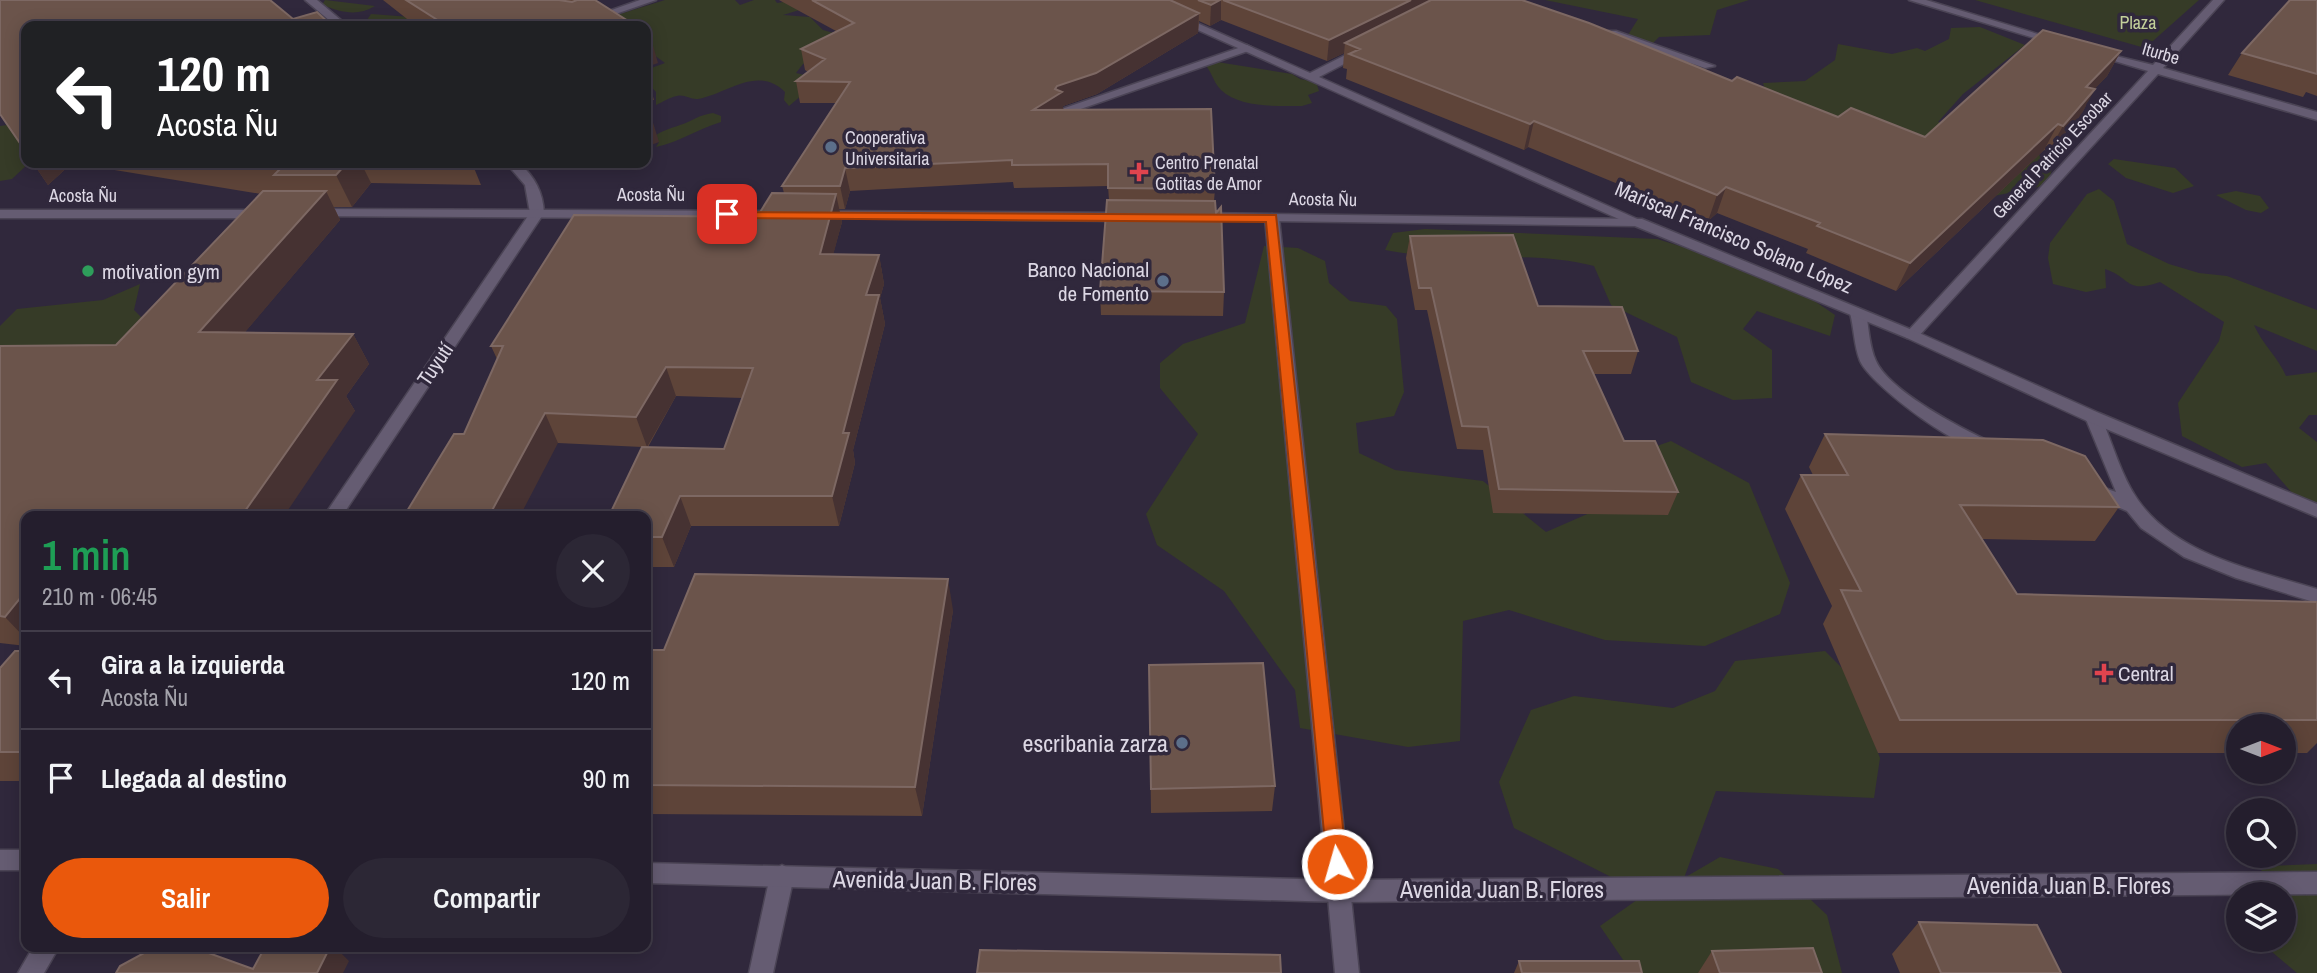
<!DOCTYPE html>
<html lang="es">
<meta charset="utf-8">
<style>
:root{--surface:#241e2d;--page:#2c2735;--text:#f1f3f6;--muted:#a3a2aa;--line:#413c49;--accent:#ea580c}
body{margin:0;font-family:"Archivo Narrow",sans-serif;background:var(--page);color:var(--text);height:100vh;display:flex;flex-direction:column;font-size:26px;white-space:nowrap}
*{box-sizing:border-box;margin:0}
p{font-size:23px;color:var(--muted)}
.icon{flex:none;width:38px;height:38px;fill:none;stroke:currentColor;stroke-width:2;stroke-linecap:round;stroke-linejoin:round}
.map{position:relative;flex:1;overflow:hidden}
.panel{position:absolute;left:21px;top:511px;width:630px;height:441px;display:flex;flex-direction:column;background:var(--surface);border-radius:14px;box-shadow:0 4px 18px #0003,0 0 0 2px var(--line)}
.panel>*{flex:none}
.hud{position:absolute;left:21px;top:21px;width:630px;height:147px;border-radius:14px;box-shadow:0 4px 18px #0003,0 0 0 2px var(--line);background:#202124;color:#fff;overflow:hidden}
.needle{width:46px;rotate:90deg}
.tools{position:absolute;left:2226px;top:714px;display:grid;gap:14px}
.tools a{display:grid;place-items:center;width:70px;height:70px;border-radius:50%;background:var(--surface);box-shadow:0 4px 18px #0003,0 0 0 2px var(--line);font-size:35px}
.pin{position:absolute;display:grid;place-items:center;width:60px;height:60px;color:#fff;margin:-30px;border-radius:14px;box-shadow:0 4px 10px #0006}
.me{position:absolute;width:77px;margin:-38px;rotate:354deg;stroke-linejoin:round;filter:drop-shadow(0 0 5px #0008)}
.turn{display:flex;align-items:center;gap:24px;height:147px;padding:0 21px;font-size:32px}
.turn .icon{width:91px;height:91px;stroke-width:2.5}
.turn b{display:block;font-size:49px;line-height:60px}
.round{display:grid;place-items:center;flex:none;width:74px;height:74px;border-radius:37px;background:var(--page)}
.headline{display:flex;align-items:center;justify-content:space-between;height:119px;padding:0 21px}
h1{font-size:42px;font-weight:600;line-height:52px;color:#1e9e55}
.cta{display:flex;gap:14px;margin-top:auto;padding:14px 21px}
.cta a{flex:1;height:80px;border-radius:42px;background:var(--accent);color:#fff;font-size:28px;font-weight:600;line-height:80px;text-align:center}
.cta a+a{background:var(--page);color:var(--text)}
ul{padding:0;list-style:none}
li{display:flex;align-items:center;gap:21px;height:98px;padding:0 21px;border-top:2px solid var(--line)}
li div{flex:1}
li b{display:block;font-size:26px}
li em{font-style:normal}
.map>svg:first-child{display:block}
.green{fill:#363b27}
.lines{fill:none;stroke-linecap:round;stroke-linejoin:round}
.service-casing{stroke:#4b4455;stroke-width:3}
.minor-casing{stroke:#4b4455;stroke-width:3}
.tertiary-casing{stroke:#4b4455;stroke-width:3}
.service{fill:#655c72;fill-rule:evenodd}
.minor{fill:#655c72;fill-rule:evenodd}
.tertiary{fill:#655c72;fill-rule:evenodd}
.wall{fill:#5e4439;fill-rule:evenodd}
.shaded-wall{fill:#463232}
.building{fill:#6b544b;stroke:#7d6863;stroke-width:2}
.route{fill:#ea580c;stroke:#983908;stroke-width:2}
.service-dot{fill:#5c6f8a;stroke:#30283c;stroke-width:2.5}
.health-dot{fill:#e0444e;stroke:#30283c;stroke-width:2.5}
.leisure-dot{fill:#2e9e5b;stroke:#30283c;stroke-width:2.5}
.labels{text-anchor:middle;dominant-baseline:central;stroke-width:7;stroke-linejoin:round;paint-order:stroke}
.far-park-label{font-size:18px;fill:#c3d09a;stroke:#30283c}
.far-street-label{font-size:18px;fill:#dcd7e4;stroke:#30283c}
.far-poi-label{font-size:18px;fill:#dcd7e4;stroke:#30283c;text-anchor:start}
.street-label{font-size:21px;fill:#dcd7e4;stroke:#30283c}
.poi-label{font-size:21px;fill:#dcd7e4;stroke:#30283c;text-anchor:start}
.near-poi-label{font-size:24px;fill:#dcd7e4;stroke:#30283c;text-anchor:end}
.near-street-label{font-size:24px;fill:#dcd7e4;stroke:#30283c}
</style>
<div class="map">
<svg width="2317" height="973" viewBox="0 0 2317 973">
<rect width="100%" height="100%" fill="#30283c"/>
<!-- green -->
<path class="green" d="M325 0 375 6C357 17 341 12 322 5Z
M665 0H735L740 5 754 0H775L777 3 796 0 806 8 783 15 810 17 823 30 851 38 803 64 796 73 821 79 789 106 784 100 785 92C757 65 729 93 698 99 691 100 684 94 677 96 670 97 663 102 656 105V92L646 81V70L665 63 646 49V26H581Z
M1545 0H1749L1717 10 1710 35 1659 37 1652 44 1628 35 1638 19Z
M1975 0H2199L2145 48Z
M371 14 411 17 416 26H363Z
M1980 27 2025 45 1963 94 1938 122 2054 160 2048 185 1994 196 1770 105 1763 83 1805 81 1835 60 1838 44 1892 54 1917 48 1925 51 1949 39 1951 28Z
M1211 61 1292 74 1300 79 1316 82 1319 91 1308 95 1312 103 1302 106C1277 106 1240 108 1221 90 1212 81 1212 70 1203 63Z
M713 113 721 116V122C697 129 680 142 656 147L659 142 653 137C663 130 669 129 680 125 693 121 698 115 713 113Z
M26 122 29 163 12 179 0 181V126Z
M2114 159 2175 168 2194 186 2173 193 2126 178 2108 164Z
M2099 189 2114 201 2127 244 2169 264 2199 273 2227 276 2317 310V351L2254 325C2262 344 2278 357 2286 376L2317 372V415H2309L2299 428 2317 442V508L2293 494 2266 463 2242 467 2182 436 2178 403 2219 341 2224 322 2160 282C2125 294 2132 278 2105 269L2106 288 2086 292 2053 284 2048 258 2050 243 2087 194Z
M2236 191 2260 196 2269 208 2261 213 2246 210 2216 195Z
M1425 229 1657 239 1778 276 1835 315 1830 336 1757 311 1743 329 1772 350V398L1733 400 1691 382 1677 337 1611 305 1594 266C1526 249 1455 264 1385 250L1393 233Z
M1264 246 1298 248 1325 261 1329 283 1350 301 1386 306 1397 319 1404 392 1394 416 1356 423 1359 453 1395 470 1483 481 1546 532 1615 502 1640 452 1671 441 1749 483 1790 583 1780 614 1705 646 1605 640 1509 610 1463 621 1460 741 1408 747 1300 728 1295 690 1224 591 1157 545 1146 514 1198 434 1160 388V363L1183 344 1245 323Z
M140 284 134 310 151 327 128 351 0 380V326L17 309 103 300Z
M1825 651 1848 674 1880 758 1874 798 1716 791 1684 878 1720 857 1778 869 1827 915 1842 973H1632L1600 926 1641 897 1625 884 1514 828 1499 782 1531 710 1574 696 1673 708 1715 691 1735 661Z
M2317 864V973H2297L2258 940H2284V894L2238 896 2236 891 2267 866Z"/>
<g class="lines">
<!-- service casing -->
<g class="service-casing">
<path id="service" d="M1608 31H1616L1715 66 1705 68 1608 35Z
M1247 45 1253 48 1251 50 1069 113 1059 110Z
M1858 308 1866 313C1869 328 1869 346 1876 361 1890 392 1964 430 1995 444L1997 448 1995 452C1969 459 1871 386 1860 361 1854 346 1854 328 1850 313Z
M2093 412 2101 417C2113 444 2121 476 2138 500 2177 556 2256 570 2317 589V603L2236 578 2184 557 2141 528 2127 511 2087 494 2084 490 2093 484 2116 492 2085 417Z
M782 865 790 869 794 876 773 973H749L770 876 774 869Z"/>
</g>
<!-- minor casing -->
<g class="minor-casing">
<path id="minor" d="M305 0H317L348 26H336Z
M640 0H656L581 26H566Z
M1131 0H1145L1310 73 1361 47H1369V51L1319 77 1644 222 1637 226 1632 225Z
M1909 0H1926L2064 42 2054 44Z
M2213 0H2224L2163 68 2317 112V120L2158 74 1917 338H1907L1904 335 1907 332 2148 71 2091 54V50L2153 65Z
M506 163H519C535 177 543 192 544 213L342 516H324L530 213 525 185Z
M1272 214 1279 218 1359 973H1335L1265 218Z
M33 947H59L44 973H18Z"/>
</g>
<!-- tertiary casing -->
<g class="tertiary-casing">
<path id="tertiary" d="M315 209 780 211 787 215 780 219 310 216V210Z
M0 210H266L273 214 266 218H0Z
M819 211 1127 213 1134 217 1127 221 814 218 812 215Z
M1197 213 1642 219 1917 332 2099 413 2317 504V517L2087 421 1907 338 1635 226 1192 220V214Z
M0 850H26V870H0Z
M646 863 1340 880 2317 872V894L1340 902 646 883Z"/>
</g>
<!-- service -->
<use href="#service" class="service"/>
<!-- minor -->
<use href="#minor" class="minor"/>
<!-- tertiary -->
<use href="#tertiary" class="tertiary"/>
</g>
<!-- wall -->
<path class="wall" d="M383 0H595L636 26H416Z
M779 0H1522L1732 81 1838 117 1925 137 2121 51 2107 76 2094 89 2081 115 2049 151 2044 150 1896 291 1806 253 1808 249 1717 213 1708 221 1528 147 1524 150 1346 79 1347 69 1343 68 1344 53 1327 61 1221 20 1210 26 1199 21 1198 33 1097 94 1063 106V110L1215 189 1214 201 1224 292 1223 316 1101 315 1100 291 1109 200 1108 186 1014 188 1013 182 850 191 845 209H839L842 222 833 254 879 255 884 284 880 298 885 324 853 450 855 463 839 526H691L674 567H646V516L642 447 558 443 464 434 497 359 491 346 757 217 784 193 782 186 836 103H800L796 81 808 72 805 70 801 49 836 31ZM676 396 743 398 724 449 648 447Z
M2317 0V96L2306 92 2303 97 2228 75 2242 53Z
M646 73 654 100 646 99Z
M33 163H472L481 185 371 183 352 207H334L340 220 244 333 353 334 369 364 346 396 355 411 26 516V646L0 643V346L116 345 261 194 72 163 48 185Z
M1410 236 1538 306 1638 351 1631 374H1593L1624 441 1678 492 1668 515 1493 513 1483 450 1457 449 1427 310H1415L1406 258Z
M1825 434 2119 507 2095 541 1982 539 2017 594 2317 602V743L2307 753H2284V726H2238V753H1878L1823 624 1832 606 1785 509 1801 475H1813L1809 467Z
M953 610 922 816 646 814V650H664Z
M26 651V781H0V668Z
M1149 665 1275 786 1272 811 1151 813Z
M1919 922 2061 973H1900L1892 954Z
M1712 951 1822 973H1698Z
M1519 961 1642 973H1514Z"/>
<!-- shaded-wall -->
<path class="shaded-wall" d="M1221 0V20L1210 26 1211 5Z
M1411 0H1448L1345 43 1344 53 1327 61 1329 40Z
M1199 13 1198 33 1097 94 1063 106 1064 114 1033 110 1055 89 1057 86Z
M650 35 658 63 646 67V37Z
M2121 51 2107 76 2073 112 2086 87Z
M2095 89 2081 115 2049 151 2063 126Z
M650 113 659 142 646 147V115Z
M1534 121 1528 147 1524 150 1530 124Z
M2058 124 2044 150 1896 291 1910 263Z
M33 163H72L48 185Z
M347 163H361L371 183 352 207 336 175Z
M845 168 850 191 845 209 840 186Z
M1726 187 1717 213 1708 221 1717 195Z
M326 191 340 220 219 363 199 332Z
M836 194 842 222 826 282 820 254Z
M879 255 884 284 880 298 885 324 853 450 855 463 839 526 832 496 866 295Z
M353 334 369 364 346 396 355 411 284 516H245V511L317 380Z
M666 367 676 396 647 447 636 417Z
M545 413 558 443 520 516H489Z
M680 496 691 526 674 567 662 537Z
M948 579 953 610 922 816 915 787Z
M26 591V639L5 617Z
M330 947H335L349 961 343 973H317Z"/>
<!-- building -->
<path class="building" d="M0 0H270L293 19 317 12 332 26H26V152L0 114Z
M406 0H559L572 2 577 0H595L636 26H447Z
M812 0H1170L1199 13 1096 73 1057 86 1055 89 1062 92 1033 110 1211 109 1215 189 1108 188V164L1012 165V160L845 168 840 186H782L850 82 796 81 825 59 801 49 854 23Z
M1198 0H1220L1211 5Z
M1223 0H1411L1329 40Z
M1431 0H1522L1589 23 1732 81 1737 77 1838 117 1851 108 1925 137 2043 30 2121 51 2086 87 2095 89 2063 126 2058 124 1910 263 1817 226 1820 223 1726 187 1717 195 1534 121 1530 124 1349 54 1360 49 1345 43Z
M2290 0H2317V74L2242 53Z
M245 163H347L336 175H274L281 168Z
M263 191H326L199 332 353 334 317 380H337L245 511H249L245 516H26V591L5 617 0 616V346L116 345Z
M772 193 836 194 820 254 879 255 866 295H879L843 433H849L832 496H680L662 537H646V516H609L642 447 724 449 753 368 666 367 636 417 545 413 489 516H404L454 434H464L503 346H491L574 215 757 217Z
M1107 200 1215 201 1216 213 1221 207 1224 292 1100 291Z
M1513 235 1538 306 1622 307 1638 351H1583L1624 441H1655L1678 492 1499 489 1488 427 1462 426 1431 288H1419L1410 236Z
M1825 434 2043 440 2085 456 2119 507 1960 505 2017 594 2317 602V720H1900L1841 590 1861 591 1801 475H1848Z
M695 574 948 579 915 787 646 785V650H664Z
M15 651H26V752H0V668Z
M1263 663 1275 786 1151 789 1149 665Z
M1919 922 2037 925 2061 973H1941Z
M155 947H192L253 969 265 947H330L317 973H116L120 966Z
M1813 948 1822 973H1720L1712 951Z
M980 950 1280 955 1281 973H977Z
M1519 961H1639L1642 973H1522Z"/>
<!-- route -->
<path class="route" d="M723 212 1276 215 1347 864 1344 870 1337 873 1330 870 1327 864 1266 222 727 218 723 217Z"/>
<!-- markers -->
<g class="service-dot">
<circle cx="831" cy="147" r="7"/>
<circle cx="1163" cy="281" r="7"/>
<circle cx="1182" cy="743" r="7"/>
</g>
<g class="health-dot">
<path d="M1135.5 161.5h7v7h7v7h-7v7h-7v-7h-7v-7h7z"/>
<path d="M2100.5 662.5h7v7h7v7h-7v7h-7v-7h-7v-7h7z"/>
</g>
<circle class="leisure-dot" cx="88" cy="271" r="7"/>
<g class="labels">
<!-- far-park labels -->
<g class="far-park-label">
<text x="2138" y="22">Plaza</text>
</g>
<!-- far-street labels -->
<g class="far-street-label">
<text transform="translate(2161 53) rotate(16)">Iturbe</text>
<text transform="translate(2052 155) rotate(-47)">General Patricio Escobar</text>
<text x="651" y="194">Acosta Ñu</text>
<text x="83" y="195">Acosta Ñu</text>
<text transform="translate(1323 199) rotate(1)">Acosta Ñu</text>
</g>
<!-- far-poi labels -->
<g class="far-poi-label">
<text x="845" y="137">Cooperativa<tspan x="845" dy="21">Universitaria</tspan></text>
<text x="1155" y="162">Centro Prenatal<tspan x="1155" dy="21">Gotitas de Amor</tspan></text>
</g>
<!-- street labels -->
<g class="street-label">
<text transform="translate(1734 237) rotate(23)">Mariscal Francisco Solano López</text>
<text transform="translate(435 364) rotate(-56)">Tuyutí</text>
</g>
<!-- poi labels -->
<g class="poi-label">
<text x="1149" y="269" text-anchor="end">Banco Nacional<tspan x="1149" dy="24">de Fomento</tspan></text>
<text x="102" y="271">motivation gym</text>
<text x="2118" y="673">Central</text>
</g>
<!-- near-poi labels -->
<g class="near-poi-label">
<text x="1168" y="743">escribania zarza</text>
</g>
<!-- near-street labels -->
<g class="near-street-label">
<text transform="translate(935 880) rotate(1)">Avenida Juan B. Flores</text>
<text x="2069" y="885">Avenida Juan B. Flores</text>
<text x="1502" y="889">Avenida Juan B. Flores</text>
</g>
</g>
</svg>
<div class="tools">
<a><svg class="needle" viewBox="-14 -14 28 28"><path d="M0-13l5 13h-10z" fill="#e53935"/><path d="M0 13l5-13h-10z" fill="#a3a2aa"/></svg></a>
<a><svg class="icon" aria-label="search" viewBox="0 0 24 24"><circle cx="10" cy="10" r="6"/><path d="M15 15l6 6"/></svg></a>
<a><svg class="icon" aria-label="layers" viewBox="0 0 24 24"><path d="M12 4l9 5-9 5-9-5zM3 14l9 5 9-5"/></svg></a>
</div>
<div class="pin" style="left:727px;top:214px;background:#d93025"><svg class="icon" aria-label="arrive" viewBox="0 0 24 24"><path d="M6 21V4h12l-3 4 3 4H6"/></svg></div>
<svg class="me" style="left:1337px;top:864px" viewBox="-20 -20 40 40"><circle r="17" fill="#ea580c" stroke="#fff" stroke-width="3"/><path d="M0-11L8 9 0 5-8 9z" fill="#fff"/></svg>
<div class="hud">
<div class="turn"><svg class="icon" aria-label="left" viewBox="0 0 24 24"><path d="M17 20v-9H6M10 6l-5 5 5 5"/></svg><div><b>120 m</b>Acosta Ñu</div></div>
</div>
<section class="panel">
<div class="headline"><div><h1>1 min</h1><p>210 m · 06:45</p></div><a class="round"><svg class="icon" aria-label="close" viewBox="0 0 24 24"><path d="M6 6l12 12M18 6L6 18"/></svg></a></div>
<ul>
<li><svg class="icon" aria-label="left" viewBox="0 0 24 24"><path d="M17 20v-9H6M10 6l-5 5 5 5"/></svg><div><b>Gira a la izquierda</b><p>Acosta Ñu</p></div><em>120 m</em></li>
<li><svg class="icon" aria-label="arrive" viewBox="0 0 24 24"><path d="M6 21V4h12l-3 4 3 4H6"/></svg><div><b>Llegada al destino</b></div><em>90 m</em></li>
</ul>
<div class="cta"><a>Salir</a><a>Compartir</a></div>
</section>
</div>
